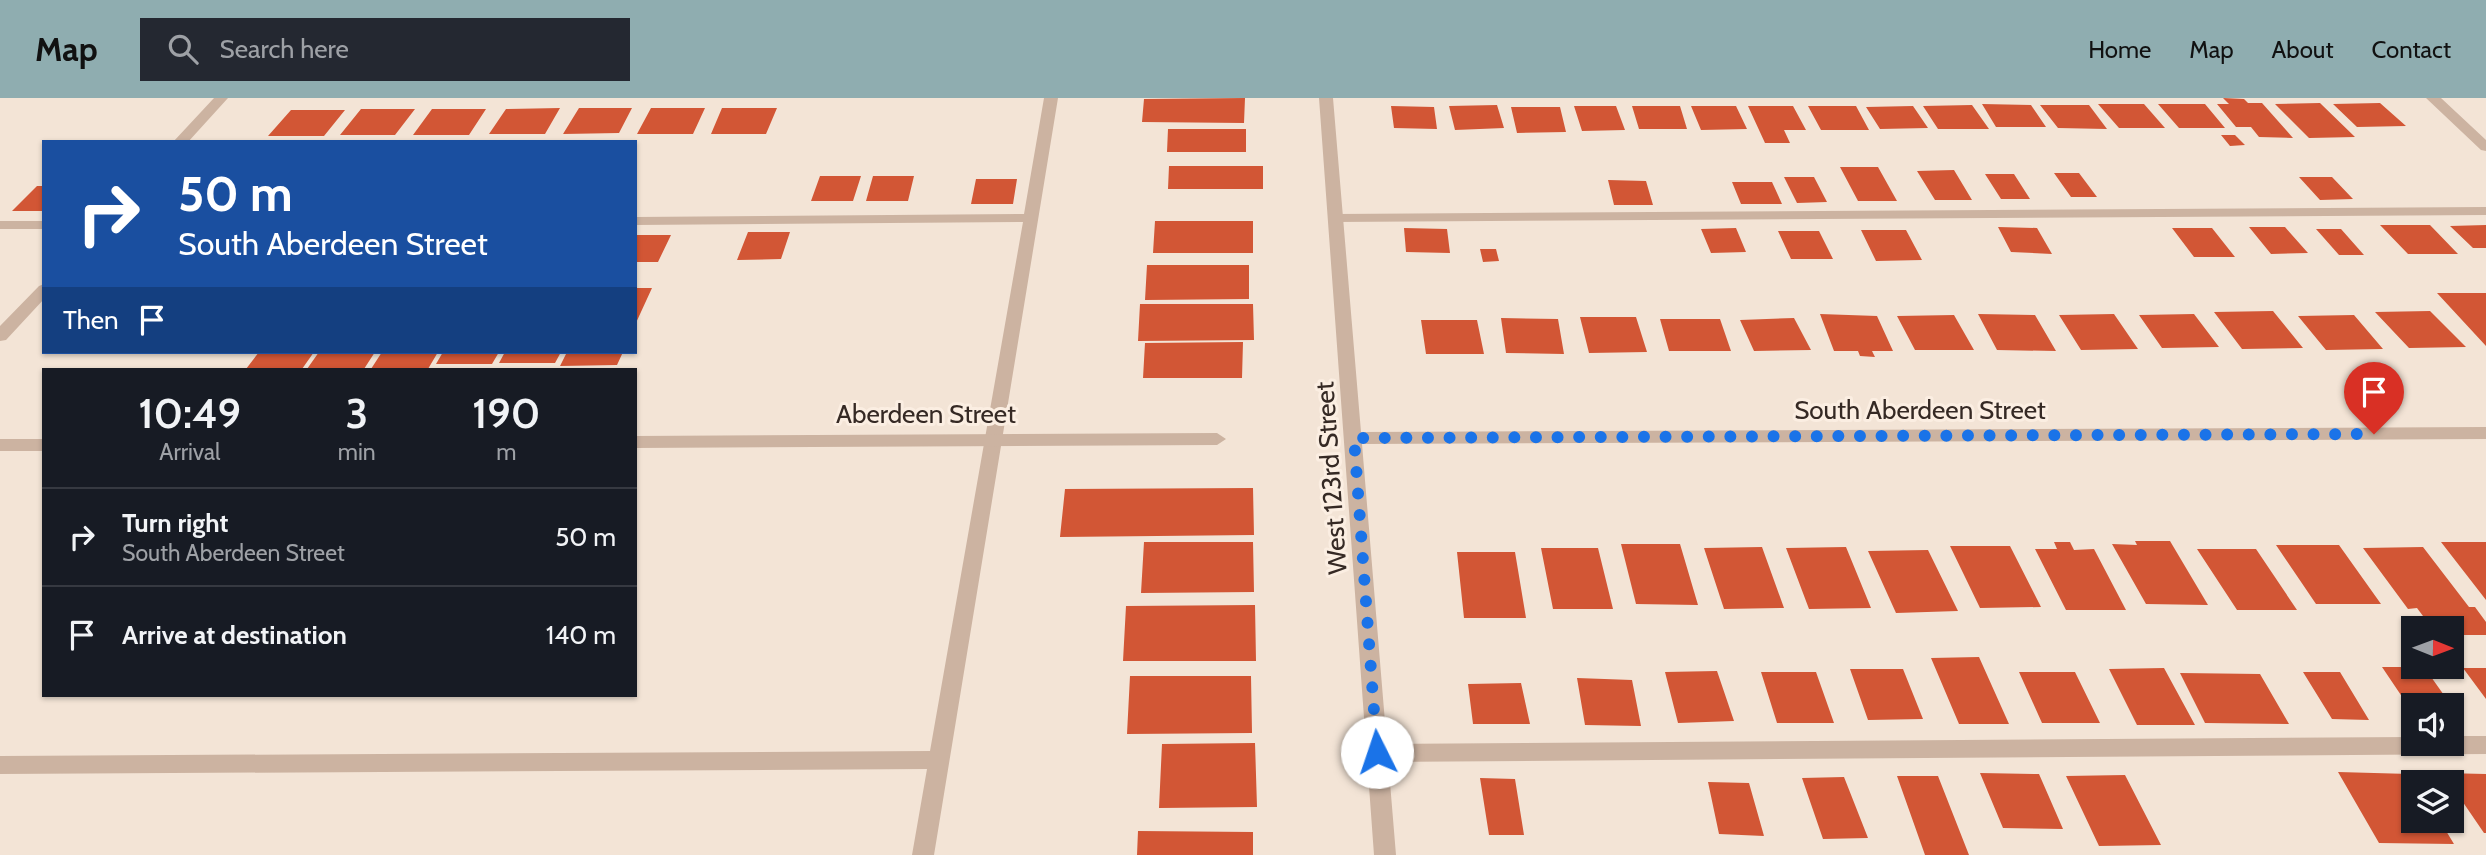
<!DOCTYPE html>
<style>
:root{--surface:#171b24;--page:#242831;--text:#f1f3f6;--muted:#9ea1a6;--line:#363941;--accent:#8fadb0}
body{margin:0;font-family:Cabin,sans-serif;background:var(--page);color:var(--text);height:100vh;display:flex;flex-direction:column;font-size:26px;white-space:nowrap}
*{box-sizing:border-box;margin:0}
p{font-size:23px;color:var(--muted)}
.icon{flex:none;width:38px;height:38px;fill:none;stroke:currentColor;stroke-width:2;stroke-linecap:round;stroke-linejoin:round}
.map{position:relative;flex:1;overflow:hidden}
.details{position:absolute;left:42px;top:270px;width:595px;height:329px;display:flex;flex-direction:column;background:var(--surface);border-radius:0px;box-shadow:0 2px 5px #0004}
.details>*{flex:none}
.hud{position:absolute;left:42px;top:42px;width:595px;height:214px;border-radius:0px;box-shadow:0 2px 5px #0004;background:#1a4fa0;color:#fff;overflow:hidden}
.needle{width:46px;rotate:91deg}
.tools{position:absolute;left:2401px;top:518px;display:grid;gap:14px}
.tools a{display:grid;place-items:center;width:63px;height:63px;border-radius:0px;background:var(--surface);box-shadow:0 2px 5px #0004;font-size:35px}
.pin{position:absolute;display:grid;place-items:center;width:60px;height:60px;color:#fff;margin:-72px -30px;border-radius:50% 50% 50% 0;rotate:-45deg;box-shadow:0 0 7px #0007}
.pin .icon{rotate:45deg}
.me{position:absolute;width:77px;margin:-38px;rotate:356deg;stroke-linejoin:round;filter:drop-shadow(0 0 5px #0008)}
.turn{display:flex;align-items:center;gap:24px;height:147px;padding:0 21px;font-size:32px}
.turn .icon{width:91px;height:91px;stroke-width:2.5}
.turn b{display:block;font-size:49px;line-height:60px}
.then{display:flex;align-items:center;height:66px;padding:0 21px;background:#0003;gap:14px;font-size:26px}
.eta{display:flex;justify-content:space-evenly;align-items:center;height:119px;text-align:center}
.eta b{font-size:42px;font-weight:600;line-height:49px}
ul{padding:0;list-style:none}
li{display:flex;align-items:center;gap:21px;height:98px;padding:0 21px;border-top:2px solid var(--line)}
li div{flex:1}
li b{display:block;font-size:26px}
li em{font-style:normal}
header{display:flex;align-items:center;gap:42px;box-sizing:border-box;height:98px;padding:0 35px;background:var(--accent);color:#111}
header strong{font-size:33px}
nav{display:flex;gap:38px;margin-inline-start:auto;font-size:24px}
.search{width:490px;height:63px;background:var(--page);display:flex;align-items:center;gap:18px;box-sizing:border-box;padding:0 24px;border-radius:0px;color:var(--muted);font-size:26px}
.map>svg:first-child{display:block}
.building{fill:#d25635}
.lines{fill:none;stroke-linecap:round;stroke-linejoin:round}
.service{fill:#ccb3a1;fill-rule:evenodd}
.minor{fill:#ccb3a1;fill-rule:evenodd}
.route{stroke:#1a73e8;stroke-width:12;stroke-dasharray:0 21.6}
.labels{text-anchor:middle;dominant-baseline:central;stroke-width:6;stroke-linejoin:round;paint-order:stroke}
.street-label{font-size:26px;fill:#352924;stroke:#fbeee2}
</style>
<header>
<strong>Map</strong>
<div class="search"><svg class="icon" aria-label="search" viewBox="0 0 24 24"><circle cx="10" cy="10" r="6"/><path d="M15 15l6 6"/></svg>Search here</div>
<nav><a>Home</a><a>Map</a><a>About</a><a>Contact</a></nav>
</header>
<div class="map">
<svg width="2486" height="757" viewBox="0 0 2486 757">
<rect width="100%" height="100%" fill="#f3e4d6"/>
<!-- building -->
<path class="building" d="M1245 0 1244 25 1142 24 1144 1Z
M2223 0 2244 1 2248 5H2262L2293 40 2259 39 2251 29H2236L2217 6H2229Z
M2320 5 2355 39 2309 40 2275 6Z
M2380 5 2406 28 2357 29 2333 6Z
M1982 6 2031 7 2046 29H1996Z
M2098 6H2144L2165 30H2119Z
M2158 6H2205L2225 30H2179Z
M1497 7 1504 30 1455 32 1449 8Z
M1972 7 1989 31H1938L1923 8Z
M2040 7H2089L2107 31 2058 30Z
M1391 8 1434 9 1437 31 1394 30Z
M1574 8H1616L1625 32 1582 33Z
M1632 8H1680L1687 31H1639Z
M1691 8H1736L1747 31 1701 32Z
M1748 8H1793L1806 32H1784L1790 45H1765Z
M1808 8H1856L1869 32H1821Z
M1913 8 1928 30 1880 31 1866 9Z
M1511 9H1560L1566 34 1517 35Z
M560 10 545 36H489L506 11Z
M579 10H632L619 35 563 36Z
M651 10H705L693 36H637Z
M722 10H777L766 36H711Z
M361 11H415L395 37H340Z
M432 11H486L469 37H413Z
M291 12H345L324 38H268Z
M1168 31H1246V54H1167Z
M2221 37H2235L2245 47 2230 48Z
M1169 68H1263V91H1168Z
M1840 69H1878L1897 103H1858Z
M1954 72 1972 102H1935L1917 73Z
M2054 75H2079L2097 99H2071Z
M1985 76H2014L2030 101H2001Z
M820 78H861L853 103H811Z
M873 78H914L908 103H866Z
M1784 79H1814L1827 104 1797 105Z
M2299 79H2332L2353 101 2320 102Z
M976 81H1017L1013 106H971Z
M1608 82 1646 83 1653 107H1614Z
M1732 84H1772L1782 106H1741Z
M37 88H44V113H12Z
M1155 123H1253V155H1153Z
M2380 127H2430L2458 156H2408Z
M2486 127V150H2473L2450 128Z
M1998 129 2037 130 2052 156 2011 154Z
M2249 129H2285L2308 155 2271 156Z
M1404 130 1447 131 1450 155 1406 154Z
M1736 130 1746 154 1711 155 1701 131Z
M2172 130H2212L2235 159H2194Z
M2316 131H2341L2364 157H2339Z
M1861 132H1906L1922 162 1876 163Z
M1778 133H1819L1833 161H1791Z
M748 134H790L781 161 737 162Z
M635 137H671L658 164H635Z
M1480 151H1496L1499 163 1483 164Z
M1147 167H1249V201L1145 202Z
M635 190H652L635 227Z
M2437 195H2486V248Z
M1140 206H1253L1254 242 1138 243Z
M2273 213 2303 250 2242 251 2214 214Z
M2430 213 2466 249 2409 250 2375 214Z
M1820 216 1877 218 1893 253H1872L1875 259 1860 258 1858 253H1834Z
M1978 216 2035 217 2056 253 1997 252Z
M2114 216 2138 251 2081 252 2059 217Z
M2194 216 2219 249 2162 250 2139 217Z
M1954 217 1974 252H1915L1897 218Z
M2354 217 2383 251 2326 252 2298 218Z
M1580 219H1636L1647 254 1589 255Z
M1501 220 1558 221 1564 256 1506 255Z
M1794 220 1811 252 1754 253 1740 222Z
M1660 221H1720L1731 253H1669Z
M1421 222H1477L1484 256H1426Z
M1243 244 1242 280H1143L1145 245Z
M259 254H314L302 271H246Z
M319 254H375L364 271H307Z
M382 254H438L428 271H371Z
M443 254H499L492 266H436Z
M505 254H561L555 265H499Z
M567 254H623L617 267 560 268Z
M1253 390 1254 437 1060 439 1065 391Z
M2135 443H2170L2208 507 2146 506 2112 446 2137 447Z
M1144 444H1253L1254 494 1141 495Z
M2054 444H2070L2074 452 2094 451 2126 512H2066L2035 451H2057Z
M2441 444H2486V502Z
M1621 446H1680L1698 507 1636 506Z
M2276 447H2339L2381 506H2316Z
M1950 448H2010L2041 509 1980 510Z
M1762 449 1784 510 1724 511 1704 450Z
M1846 449 1871 510 1809 511 1786 450Z
M2423 449 2469 509H2475L2486 524V537H2452V530H2432L2417 510 2408 511 2363 450Z
M1541 450H1598L1613 511H1553Z
M2197 451H2256L2297 512H2237Z
M1928 452 1958 513 1896 515 1868 453Z
M1457 454H1515L1526 520H1464Z
M1255 507 1256 563H1123L1126 508Z
M1979 559 2009 626H1959L1931 560Z
M2382 569H2424L2451 607H2413V615Z
M2164 570 2195 627H2137L2109 571Z
M2463 570H2486V601Z
M1850 571H1903L1923 621 1868 622Z
M1717 573 1734 623 1678 625 1665 574Z
M1761 574H1816L1834 625H1777Z
M2019 574H2075L2100 625H2042Z
M2303 574H2340L2369 622 2332 621Z
M2180 575 2260 576 2289 626 2205 625Z
M1130 578H1251L1252 635 1127 636Z
M1577 580 1632 582 1641 628 1585 627Z
M1521 585 1530 626H1473L1468 586Z
M1255 645 1257 709 1159 710 1162 646Z
M2338 674 2410 676 2416 684H2413V723H2440L2454 746 2379 745Z
M1980 675 2039 676 2063 731 2003 730Z
M2443 675 2486 676V735H2484Z
M2125 677 2161 747 2099 748 2066 678Z
M1897 678H1938L1969 757H1925Z
M1844 679 1868 740 1823 741 1802 680Z
M1480 680 1515 681 1524 737H1489Z
M1708 684 1749 685 1764 738 1719 736Z
M1138 733 1253 734V757H1137Z"/>
<g class="lines">
<!-- service -->
<path class="service" d="M1044 0H1058L934 757H912L927 671 0 676V658L930 653 1023 124 635 127V119L1024 116Z
M2486 109V117L1336 124 1329 120 1336 116Z
M0 123H44V131H0Z
M2452 638H2486V656L1377 664 1370 661 1367 655 1370 649 1377 646 2413 639V646H2452Z"/>
<!-- minor -->
<path class="minor" d="M214 0H228L188 44H173Z
M1319 0H1333L1361 334 2486 329V341L1362 346 1396 757H1374Z
M2426 0H2441L2486 42V53L2481 52Z
M44 186V201L6 242 0 243V228L39 188Z
M1217 335 1226 341 1217 347 635 350V338Z
M0 341H44V353H0Z"/>
</g>
<g class="lines">
<!-- route -->
<path class="route" d="M1377 654 1354 340 2374 336"/>
</g>
<g class="labels">
<!-- street labels -->
<g class="street-label">
<text x="1920" y="312">South Aberdeen Street</text>
<text x="926" y="316">Aberdeen Street</text>
<text transform="translate(1331 380) rotate(-94)">West 123rd Street</text>
</g>
</g>
</svg>
<div class="tools">
<a><svg class="needle" viewBox="-14 -14 28 28"><path d="M0-13l5 13h-10z" fill="#e53935"/><path d="M0 13l5-13h-10z" fill="#9ea1a6"/></svg></a>
<a><svg class="icon" aria-label="sound" viewBox="0 0 24 24"><path d="M4 9h4l5-4v14l-5-4H4zM17 9q2 3 0 6"/></svg></a>
<a><svg class="icon" aria-label="layers" viewBox="0 0 24 24"><path d="M12 4l9 5-9 5-9-5zM3 14l9 5 9-5"/></svg></a>
</div>
<div class="pin" style="left:2374px;top:336px;background:#d93025"><svg class="icon" aria-label="arrive" viewBox="0 0 24 24"><path d="M6 21V4h12l-3 4 3 4H6"/></svg></div>
<svg class="me" style="left:1377px;top:654px" viewBox="-20 -20 40 40"><circle r="19" fill="#fff"/><path d="M0-13L10 11 0 6-10 11z" fill="#1a73e8"/></svg>
<div class="hud">
<div class="turn"><svg class="icon" aria-label="right" viewBox="0 0 24 24"><path d="M7 20v-9h11M14 6l5 5-5 5"/></svg><div><b>50 m</b>South Aberdeen Street</div></div>
<div class="then">Then<svg class="icon" aria-label="arrive" viewBox="0 0 24 24"><path d="M6 21V4h12l-3 4 3 4H6"/></svg></div>
</div>
<section class="details">
<div class="eta">
<div><b>10:49</b><p>Arrival</p></div>
<div><b>3</b><p>min</p></div>
<div><b>190</b><p>m</p></div>
</div>
<ul>
<li><svg class="icon" aria-label="right" viewBox="0 0 24 24"><path d="M7 20v-9h11M14 6l5 5-5 5"/></svg><div><b>Turn right</b><p>South Aberdeen Street</p></div><em>50 m</em></li>
<li><svg class="icon" aria-label="arrive" viewBox="0 0 24 24"><path d="M6 21V4h12l-3 4 3 4H6"/></svg><div><b>Arrive at destination</b></div><em>140 m</em></li>
</ul>
</section>
</div>
